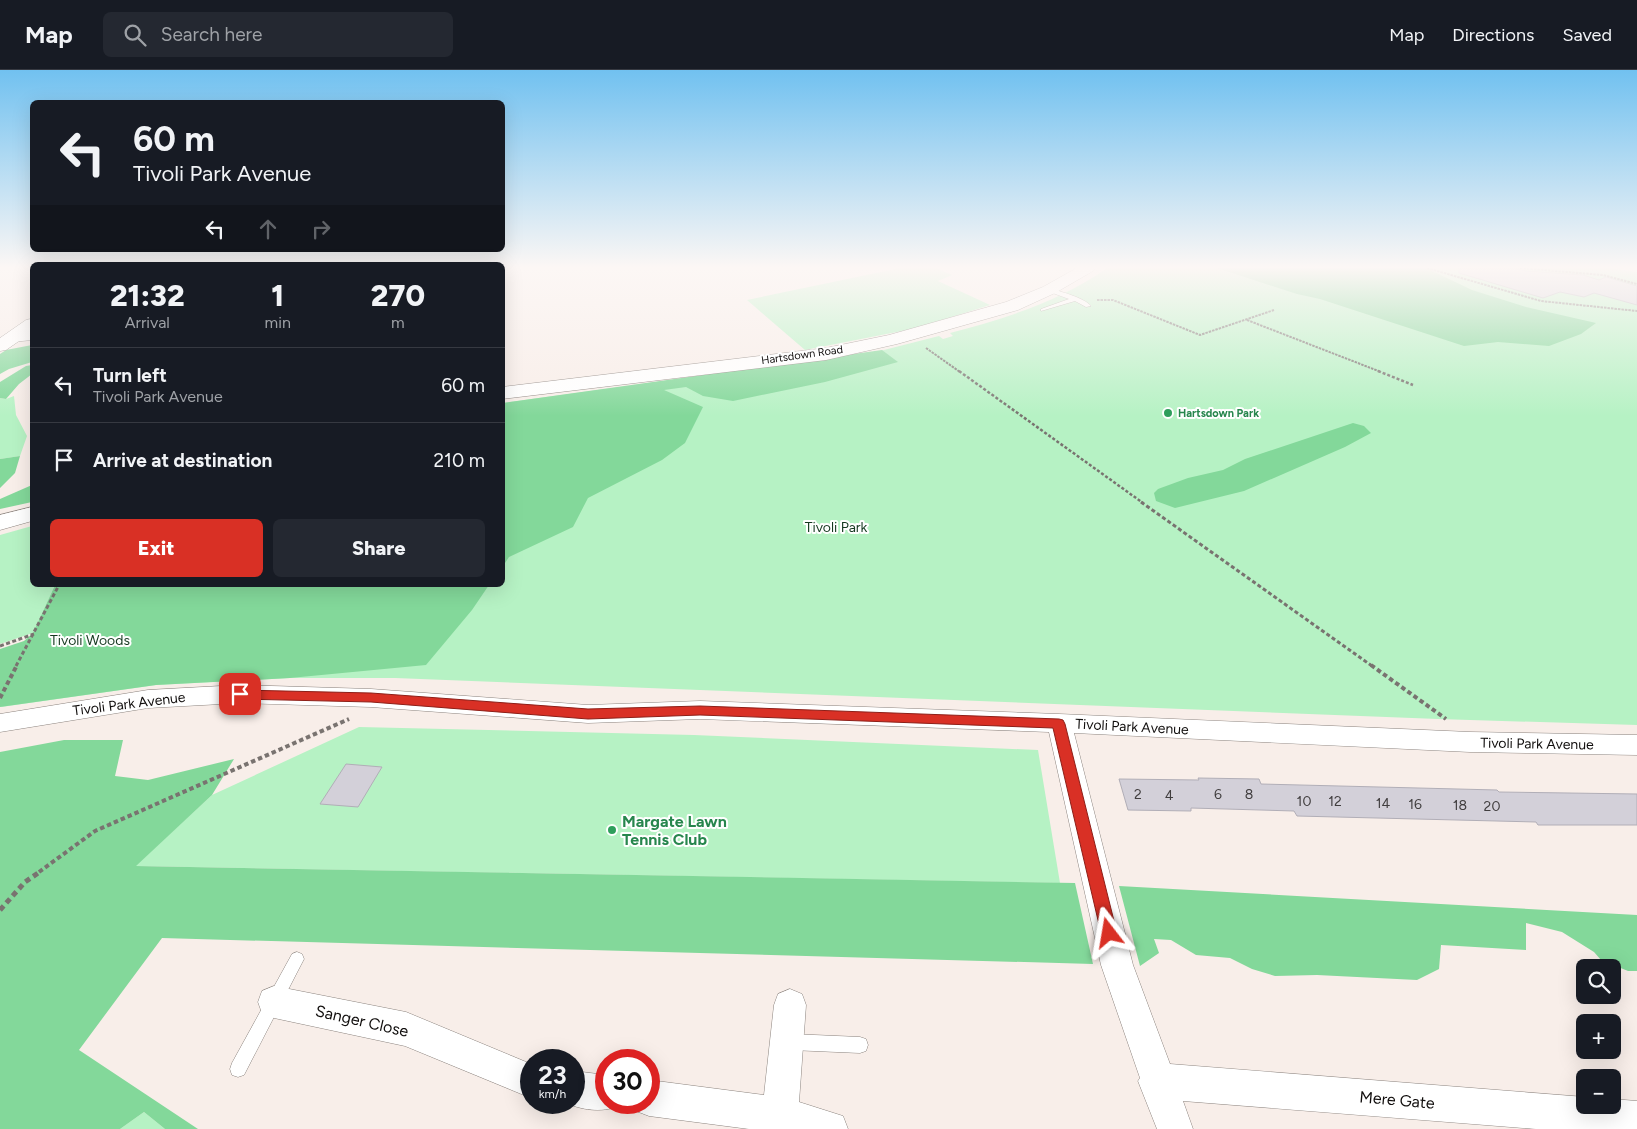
<!DOCTYPE html>
<meta charset="utf-8">
<style>
:root{--surface:#171b24;--page:#242831;--text:#f1f3f6;--muted:#9ea1a6;--line:#363941;--accent:#d93025}
body{margin:0;font-family:Figtree,sans-serif;background:var(--page);color:var(--text);height:100vh;display:flex;flex-direction:column;font-size:19px;white-space:nowrap}
*{box-sizing:border-box;margin:0}
p{font-size:16px;color:var(--muted)}
.icon{flex:none;width:28px;height:28px;fill:none;stroke:currentColor;stroke-width:2;stroke-linecap:round;stroke-linejoin:round}
.map{position:relative;flex:1;overflow:hidden}
.sheet{position:absolute;left:30px;top:192px;width:475px;height:325px;display:flex;flex-direction:column;background:var(--surface);border-radius:8px;box-shadow:0 5px 20px #0002}
.sheet>*{flex:none}
.top-card{position:absolute;left:30px;top:30px;width:475px;height:152px;border-radius:8px;box-shadow:0 5px 20px #0002;background:#171b24;color:var(--text);overflow:hidden}
.controls{position:absolute;left:1576px;top:889px;display:grid;gap:10px}
.controls a{display:grid;place-items:center;width:45px;height:45px;border-radius:8px;background:var(--surface);box-shadow:0 5px 20px #0002;font-size:25px}
.speed{position:absolute;left:520px;top:979px;display:flex;gap:10px;font-size:25px;font-weight:700;text-align:center}
.speed>*{display:grid;place-content:center;width:65px;height:65px;border-radius:50%;background:var(--surface);box-shadow:0 5px 20px #0002;line-height:1}
.speed small{font-size:12px;font-weight:400}
.speed .limit{border:8px solid #d22;background:#fff;color:#111}
.pin{position:absolute;display:grid;place-items:center;width:42px;height:42px;color:#fff;margin:-21px;border-radius:10px;box-shadow:0 2px 8px #0006}
.me{position:absolute;width:55px;margin:-28px;rotate:346deg;stroke-linejoin:round;filter:drop-shadow(0 0 4px #0008)}
.turn{display:flex;align-items:center;gap:18px;height:105px;padding:0 20px;font-size:22px}
.turn .icon{width:65px;height:65px;stroke-width:2.5}
.turn b{display:block;font-size:35px;line-height:42px}
.lanes{display:flex;align-items:center;height:48px;padding:0 20px;background:#0003;justify-content:center;gap:25px;direction:ltr}
.lanes .off{opacity:.35}
.eta{display:flex;justify-content:space-evenly;align-items:center;height:85px;text-align:center}
.eta b{font-size:30px;font-weight:800;line-height:35px}
.primary-button{display:flex;gap:10px;margin-top:auto;padding:10px 20px}
.primary-button a{flex:1;height:58px;border-radius:8px;background:var(--accent);color:#fff;font-size:20px;font-weight:800;line-height:58px;text-align:center}
.primary-button a+a{background:var(--page);color:var(--text)}
ul{padding:0;list-style:none}
li{display:flex;align-items:center;gap:15px;height:75px;padding:0 20px;border-top:1px solid var(--line)}
li div{flex:1}
li b{display:block;font-size:19px}
li em{font-style:normal}
header{display:flex;align-items:center;gap:30px;box-sizing:border-box;height:70px;padding:0 25px;background:var(--surface);border-bottom:1px solid var(--line)}
header strong{font-size:24px}
nav{display:flex;gap:28px;margin-inline-start:auto;font-size:18px}
.search{width:350px;height:45px;background:var(--page);display:flex;align-items:center;gap:12px;box-sizing:border-box;padding:0 18px;border-radius:8px;color:var(--muted);font-size:19px}
.map>svg:first-child{display:block}
.green{fill:#b6f2c4}
.forest{fill:#83d89a}
.building{fill:#d3d0d9;stroke:#b1aeb7}
.lines{fill:none;stroke-linecap:round;stroke-linejoin:round}
.lane-casing{stroke:#8c847f;stroke-width:1}
.street-casing{stroke:#8c847f;stroke-width:1}
.secondary-casing{stroke:#8c847f;stroke-width:1}
.path-far4{stroke:#797370;stroke-width:2;stroke-dasharray:2.5 1;stroke-linecap:butt}
.path-far3{stroke:#797370;stroke-width:2.5;stroke-dasharray:3 2;stroke-linecap:butt}
.path-far2{stroke:#797370;stroke-width:3;stroke-dasharray:4 2.5;stroke-linecap:butt}
.path-far1{stroke:#797370;stroke-width:4;stroke-dasharray:4.5 3;stroke-linecap:butt}
.path{stroke:#797370;stroke-width:5;stroke-dasharray:5.5 4;stroke-linecap:butt}
.lane{fill:#fff;fill-rule:evenodd}
.street{fill:#fff;fill-rule:evenodd}
.secondary{fill:#fff;fill-rule:evenodd}
.route{fill:#d93025;stroke:#8d1f18}
.leisure-dot{fill:#2e9e5b;stroke:#fff;stroke-width:2}
.labels{text-anchor:middle;dominant-baseline:central;stroke-width:4;stroke-linejoin:round;paint-order:stroke}
.far-street-label{font-size:11px;fill:#100d0c;stroke:#fff}
.far-leisure-label{font-size:11px;font-weight:bold;fill:#27864d;stroke:#fff;text-anchor:start}
.park-label{font-size:14px;fill:#153920;stroke:#fff}
.street-label{font-size:14px;fill:#100d0c;stroke:#fff}
.near-number-label{font-size:14px;fill:#413e3f}
.near-leisure-label{font-size:16px;font-weight:bold;fill:#27864d;stroke:#fff;text-anchor:start}
.near-street-label{font-size:16px;fill:#100d0c;stroke:#fff}
</style>
<header>
<strong>Map</strong>
<div class="search"><svg class="icon" aria-label="search" viewBox="0 0 24 24"><circle cx="10" cy="10" r="6"/><path d="M15 15l6 6"/></svg>Search here</div>
<nav><a>Map</a><a>Directions</a><a>Saved</a></nav>
</header>
<div class="map">
<svg width="1637" height="1059" viewBox="0 0 1637 1059">
<rect width="100%" height="100%" fill="#f8eee9"/>
<!-- green -->
<path class="green" d="M900 198H936L952 205 938 211 990 235 917 258 805 280 747 230Z
M1107 198H1607L1637 202V655L1438 649 395 608H290L156 615 1 637 48 552 65 515H502L503 333 876 282 939 266 943 269 953 266 950 263C1004 249 1061 231 1107 198Z
M14 326 16 345 27 366 20 386 0 389V328L6 329Z
M32 456V515H55L33 563 0 574V465Z
M359 657 694 665 1038 680 1060 813 135 796 212 725Z
M144 1042 165 1059H120Z"/>
<!-- forest -->
<path class="forest" d="M1217 198H1426L1472 220 1526 237 1596 253 1581 264 1549 276 1498 272 1464 276 1320 229 1297 224Z
M32 275V292L9 299 0 304V284L6 280Z
M882 280 898 292 825 312 733 331 703 326 686 317 664 320 703 337 685 373 662 390 588 428 573 457 509 487 503 496V333Z
M32 295V304L19 314 6 329 0 328V312L26 296Z
M1353 353 1364 356 1371 363 1345 377 1244 421 1175 438 1156 431 1154 423 1158 419 1188 408 1223 400 1245 389Z
M20 386 15 403 0 418V389Z
M32 415V432L0 439V429Z
M55 515H489L472 540 426 595 290 608 156 615 0 637V579L24 571 33 563Z
M64 670H123L115 706 148 710 234 689 212 725 136 796 1075 813 1093 894 162 868 79 980 198 1059H165L144 1042 120 1059H0V682Z
M1119 816 1637 845V901H1628L1601 890 1594 882 1562 862 1526 853V880L1441 875 1439 899 1417 910 1317 905 1275 906 1252 899 1230 888 1196 885 1171 870 1154 869 1159 883 1140 896Z"/>
<!-- building -->
<path class="building" d="M1459 198H1516L1526 201 1583 205 1599 210 1606 207 1637 216V235L1594 223 1584 227 1560 222 1543 228 1459 203Z
M346 694 382 697 358 737 320 734Z
M1198 708 1259 709 1261 714 1497 720 1499 722 1637 724V755H1538L1536 752 1297 746 1294 741 1191 738V741L1128 740 1119 709 1199 710Z"/>
<g class="lines">
<!-- lane casing -->
<g class="lane-casing">
<path id="lane" d="M1049 218C1061 222 1083 227 1091 236L1086 237 1075 231 1041 241V239L1069 229 1047 221 1046 220Z
M297 882 302 884 304 889 244 1005 238 1007 232 1005 230 999 232 993 292 884Z
M791 964 860 967 866 969 868 975 866 981 860 983 791 980 785 978 783 972 785 966Z"/>
</g>
<!-- street casing -->
<g class="street-casing">
<path id="street" d="M32 262V270L12 272 5 268 12 264Z
M240 615 371 619 588 635 700 631 1059 644 1470 662 1637 665V685L1470 682 1074 663 1133 895 1170 994 1585 1027V1035H1612V1029L1637 1031V1059H1536L1183 1031 1193 1059H1157L1138 1011 1140 1008 1101 895 1049 662 700 649 588 653 371 637 240 633 148 638 0 662V644L148 620Z
M274 916 406 942 531 994V1028L405 976 274 948 262 943 258 932 262 921Z
M790 919 802 924 806 935 799 1032 843 1046 848 1059H749L649 1046 636 1041 633 1032H649V1010L764 1025 774 935 778 924Z
M574 1001 606 1005V1032H620L619 1036C601 1043 581 1040 564 1032H574Z"/>
</g>
<!-- secondary casing -->
<g class="secondary-casing">
<path id="secondary" d="M1077 198H1096L1093 201 1055 223 1018 240 897 274 826 290 502 329V317L826 278 889 265 1006 232 1043 217Z
M32 249V262L6 280 0 281V268L26 250Z
M32 437V451L0 460V445Z"/>
</g>
<!-- path-far4 -->
<path class="path-far4" d="M1427 198 1541 231 1637 241
M1520 198 1603 205 1637 214
M1097 230H1113L1200 265 1274 240
M1247 250 1381 302
M926 278 960 302"/>
<!-- path-far3 -->
<path class="path-far3" d="M959 301 1143 433
M1378 301 1413 315"/>
<!-- path-far2 -->
<path class="path-far2" d="M1141 432 1372 596
M0 576 34 564
M16 596 59 515"/>
<!-- path-far1 -->
<path class="path-far1" d="M1371 595 1446 649
M0 628 17 595
M39 802 95 761 349 649"/>
<!-- path -->
<path class="path" d="M0 840 25 812 41 801"/>
<!-- lane -->
<use href="#lane" class="lane"/>
<!-- street -->
<use href="#street" class="street"/>
<!-- secondary -->
<use href="#secondary" class="secondary"/>
</g>
<!-- sky -->
<linearGradient id="sky" x2="0" y2="1"><stop stop-color="#71c1f0"/><stop offset="0.57" stop-color="#fcf7f5"/><stop offset="1" stop-color="#fcf7f5" stop-opacity="0"/></linearGradient>
<rect width="1637" height="346" fill="url(#sky)"/>
<!-- route -->
<path class="route" d="M240 620 371 623 588 639 700 636 1059 649 1063 650 1065 654 1117 863 1115 868 1109 870 1103 868 1101 863 1053 658 700 645 588 649 371 632 240 629 236 627 234 624 236 621Z"/>
<!-- markers -->
<g class="leisure-dot">
<circle cx="1168" cy="343" r="5"/>
<circle cx="612" cy="760" r="5"/>
</g>
<g class="labels">
<!-- far-street labels -->
<g class="far-street-label">
<text transform="translate(802 285) rotate(-8)">Hartsdown Road</text>
</g>
<!-- far-leisure labels -->
<g class="far-leisure-label">
<text x="1178" y="343">Hartsdown Park</text>
</g>
<!-- park labels -->
<g class="park-label">
<text x="836" y="457">Tivoli Park</text>
<text x="90" y="570">Tivoli Woods</text>
</g>
<!-- street labels -->
<g class="street-label">
<text transform="translate(129 634) rotate(-7)">Tivoli Park Avenue</text>
<text transform="translate(1132 657) rotate(3)">Tivoli Park Avenue</text>
<text transform="translate(1537 674) rotate(1)">Tivoli Park Avenue</text>
</g>
<!-- near-number labels -->
<g class="near-number-label">
<text x="1138" y="724">2</text>
<text x="1218" y="724">6</text>
<text x="1249" y="724">8</text>
<text x="1169" y="725">4</text>
<text x="1304" y="731">10</text>
<text x="1335" y="731">12</text>
<text x="1383" y="733">14</text>
<text x="1415" y="734">16</text>
<text x="1460" y="735">18</text>
<text x="1492" y="736">20</text>
</g>
<!-- near-leisure labels -->
<g class="near-leisure-label">
<text x="622" y="751">Margate Lawn<tspan x="622" dy="18">Tennis Club</tspan></text>
</g>
<!-- near-street labels -->
<g class="near-street-label">
<text transform="translate(362 951) rotate(13)">Sanger Close</text>
<text transform="translate(1397 1030) rotate(5)">Mere Gate</text>
</g>
</g>
</svg>
<div class="controls">
<a><svg class="icon" aria-label="search" viewBox="0 0 24 24"><circle cx="10" cy="10" r="6"/><path d="M15 15l6 6"/></svg></a>
<a>+</a>
<a>−</a>
</div>
<div class="speed"><div>23<small>km/h</small></div><div class="limit">30</div></div>
<div class="pin" style="left:240px;top:624px;background:#d93025"><svg class="icon" aria-label="arrive" viewBox="0 0 24 24"><path d="M6 21V4h12l-3 4 3 4H6"/></svg></div>
<svg class="me" style="left:1109px;top:863px" viewBox="-20 -20 40 40"><path d="M0-17L14 15 0 8-14 15z" fill="#d93025" stroke="#fff" stroke-width="4"/></svg>
<div class="top-card">
<div class="turn"><svg class="icon" aria-label="left" viewBox="0 0 24 24"><path d="M17 20v-9H6M10 6l-5 5 5 5"/></svg><div><b>60 m</b>Tivoli Park Avenue</div></div>
<div class="lanes"><svg class="icon" aria-label="left" viewBox="0 0 24 24"><path d="M17 20v-9H6M10 6l-5 5 5 5"/></svg><svg class="icon off" aria-label="ahead" viewBox="0 0 24 24"><path d="M12 20V5M6 11l6-6 6 6"/></svg><svg class="icon off" aria-label="right" viewBox="0 0 24 24"><path d="M7 20v-9h11M14 6l5 5-5 5"/></svg></div>
</div>
<section class="sheet">
<div class="eta">
<div><b>21:32</b><p>Arrival</p></div>
<div><b>1</b><p>min</p></div>
<div><b>270</b><p>m</p></div>
</div>
<ul>
<li><svg class="icon" aria-label="left" viewBox="0 0 24 24"><path d="M17 20v-9H6M10 6l-5 5 5 5"/></svg><div><b>Turn left</b><p>Tivoli Park Avenue</p></div><em>60 m</em></li>
<li><svg class="icon" aria-label="arrive" viewBox="0 0 24 24"><path d="M6 21V4h12l-3 4 3 4H6"/></svg><div><b>Arrive at destination</b></div><em>210 m</em></li>
</ul>
<div class="primary-button"><a>Exit</a><a>Share</a></div>
</section>
</div>
